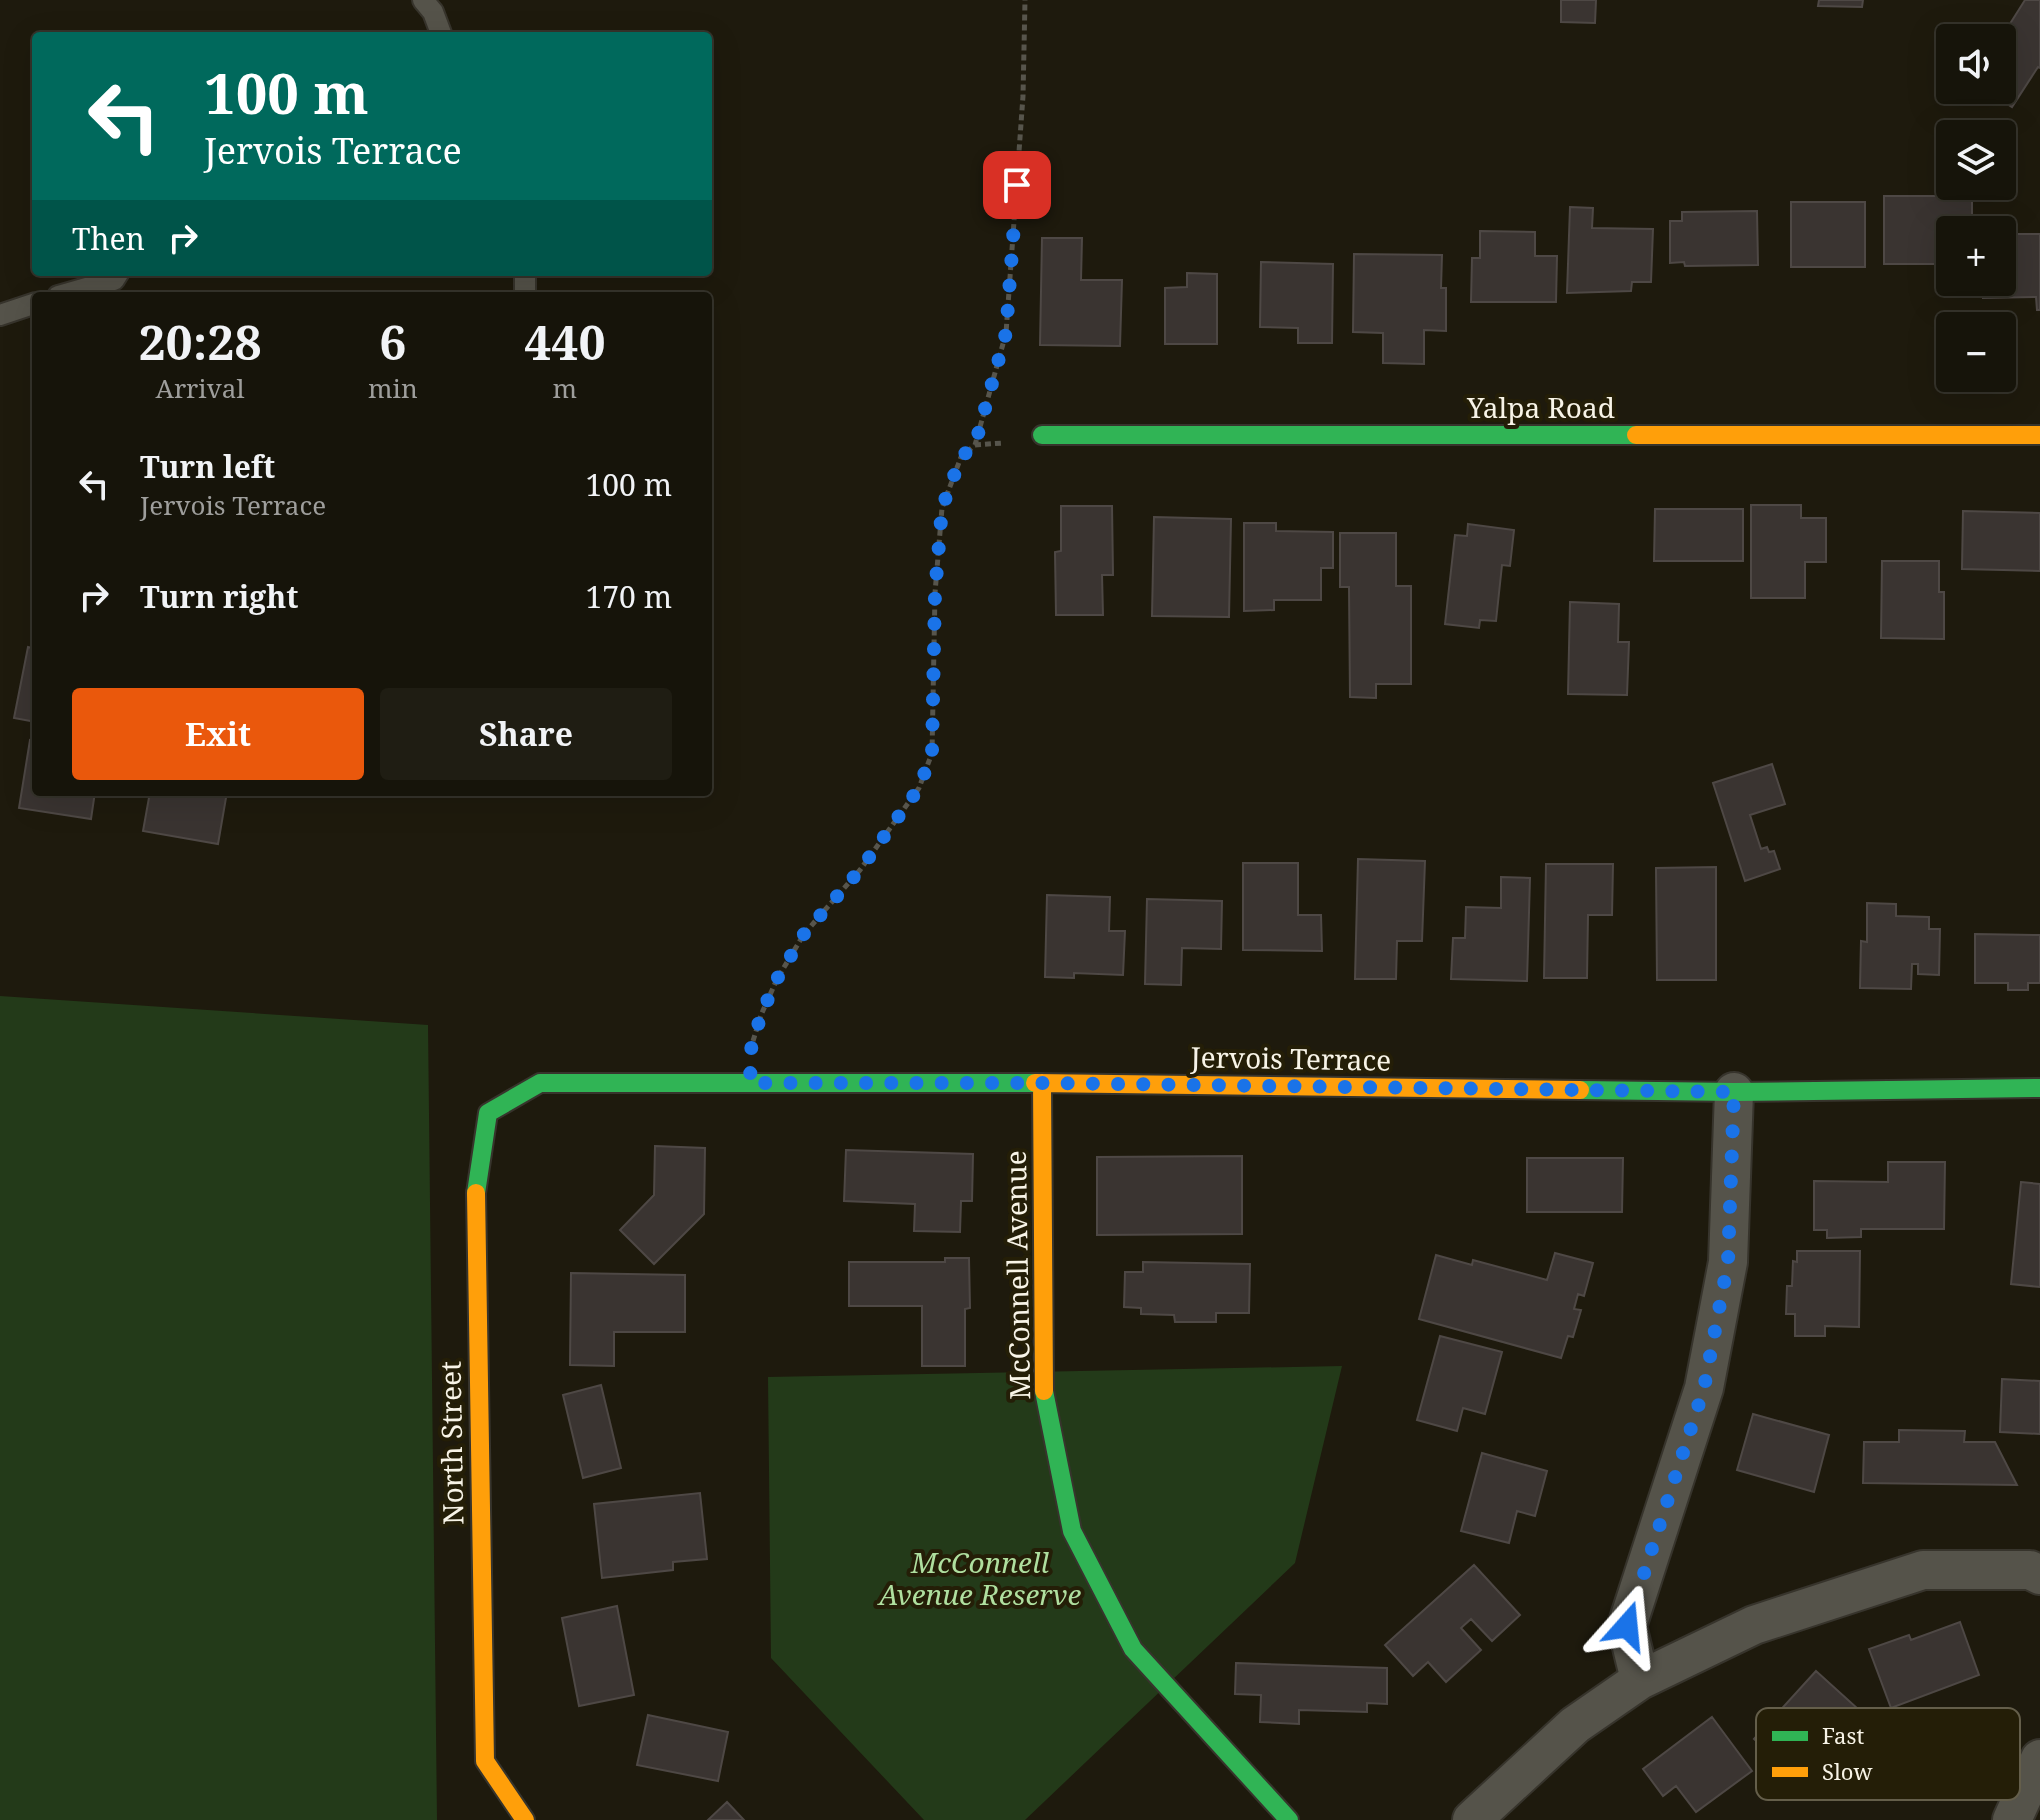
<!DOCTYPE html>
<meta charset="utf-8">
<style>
:root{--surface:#16140a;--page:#1f1d13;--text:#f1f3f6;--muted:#9e9e9c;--line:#35332b;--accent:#ea580c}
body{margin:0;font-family:"Noto Serif",serif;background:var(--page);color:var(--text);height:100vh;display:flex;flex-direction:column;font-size:30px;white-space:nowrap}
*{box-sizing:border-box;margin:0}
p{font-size:26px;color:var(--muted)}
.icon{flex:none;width:44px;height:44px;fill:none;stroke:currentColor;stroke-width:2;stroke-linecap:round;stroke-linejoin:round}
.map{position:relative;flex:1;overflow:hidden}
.side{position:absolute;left:32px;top:292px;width:680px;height:504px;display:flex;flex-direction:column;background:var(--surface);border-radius:8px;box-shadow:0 8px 32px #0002,0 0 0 2px var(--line)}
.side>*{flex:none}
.banner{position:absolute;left:32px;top:32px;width:680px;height:244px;border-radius:8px;box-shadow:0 8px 32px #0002,0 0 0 2px var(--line);background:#00695c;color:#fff;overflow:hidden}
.buttons{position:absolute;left:1936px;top:24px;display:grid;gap:16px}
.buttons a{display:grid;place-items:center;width:80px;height:80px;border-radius:8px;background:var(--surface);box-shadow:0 8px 32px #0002,0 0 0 2px var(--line);font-size:40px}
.pin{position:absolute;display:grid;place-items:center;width:68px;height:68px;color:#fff;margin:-34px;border-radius:16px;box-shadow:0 4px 12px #0006}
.me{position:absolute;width:88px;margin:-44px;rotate:18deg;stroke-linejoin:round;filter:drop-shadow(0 0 6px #0008)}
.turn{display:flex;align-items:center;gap:28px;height:168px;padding:0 40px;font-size:36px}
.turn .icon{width:104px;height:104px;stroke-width:2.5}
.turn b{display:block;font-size:56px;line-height:68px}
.then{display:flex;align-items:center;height:76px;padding:0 40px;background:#0003;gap:16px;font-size:30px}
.eta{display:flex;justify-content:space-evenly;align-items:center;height:136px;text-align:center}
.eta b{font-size:48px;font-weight:700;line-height:56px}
.primary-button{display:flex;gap:16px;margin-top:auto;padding:16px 40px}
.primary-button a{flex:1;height:92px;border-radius:8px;background:var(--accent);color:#fff;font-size:32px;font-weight:700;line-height:92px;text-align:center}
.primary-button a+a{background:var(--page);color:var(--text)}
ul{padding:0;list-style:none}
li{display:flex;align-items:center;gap:24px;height:112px;padding:0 40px}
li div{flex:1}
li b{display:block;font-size:30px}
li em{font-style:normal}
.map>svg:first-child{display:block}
.green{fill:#233a19}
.building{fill:#3a3431;stroke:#4e4845;stroke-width:2}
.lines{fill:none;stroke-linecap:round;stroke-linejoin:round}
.lane-casing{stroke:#37342c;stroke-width:24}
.street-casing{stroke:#37342c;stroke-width:42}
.fast-casing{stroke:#37342c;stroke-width:22}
.slow-casing{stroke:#37342c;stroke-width:22}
.path{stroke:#57554c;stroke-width:5;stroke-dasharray:6 4;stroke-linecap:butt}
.lane{stroke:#55534a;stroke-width:20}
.street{stroke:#55534a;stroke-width:38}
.fast{stroke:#30b455;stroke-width:18}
.slow{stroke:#ff9f0a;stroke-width:18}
.route{stroke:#1a73e8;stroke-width:14;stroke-dasharray:0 25.2}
.labels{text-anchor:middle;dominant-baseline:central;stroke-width:8;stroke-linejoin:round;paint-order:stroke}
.street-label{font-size:28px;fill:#f8f4e7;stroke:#241e07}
.park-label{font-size:28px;font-style:italic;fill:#afdf9f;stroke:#241e07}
.key{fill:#241e07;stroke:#645e4a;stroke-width:2}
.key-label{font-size:22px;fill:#f8f4e7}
</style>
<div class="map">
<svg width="2040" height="1820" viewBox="0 0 2040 1820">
<rect width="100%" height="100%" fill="#1e1a0d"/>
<!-- green -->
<path class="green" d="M0 996 428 1025 437 1820H0Z
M1342 1366 1295 1563 1025 1820H924L771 1658 768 1377Z"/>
<!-- building -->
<path class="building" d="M1561 0H1596L1595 23 1561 22Z
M1819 0H1863L1862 7 1818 6Z
M2025 0H2040V68L2038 67 2012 107 1986 90H2002L2001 38Z
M1884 196H1972V230H1950V264H1884Z
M1791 202H1865V267H1791Z
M1570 207 1593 208 1592 228 1653 229 1651 282H1632L1631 291 1567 293Z
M1757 211 1758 265 1685 266 1684 262 1670 263V221H1682V212Z
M1480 231 1535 232V256H1557L1556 302H1471L1472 258H1480Z
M2002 234H2040V310H2037L2036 297 1983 298V282H2002Z
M1042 238H1082L1081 280H1122L1120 346 1040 345Z
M1354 254 1442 255 1441 288H1446V331L1424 330V364L1383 363V333L1353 332Z
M1261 262 1333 264 1332 343H1298V328L1260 327Z
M1187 273 1217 274V344H1165V288L1187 287Z
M1751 505H1801V518H1826V562H1805V598H1751Z
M1061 506H1112L1113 575H1102L1103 615H1056L1055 552 1061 551Z
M1655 509H1743V561H1654Z
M1963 511 2040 513V571L1962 569Z
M1154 517 1231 519 1229 617 1152 616Z
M1244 523H1276V531L1333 532V568H1321V600H1274V610L1244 611Z
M1468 524 1514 530 1510 566 1502 565 1496 621 1480 620 1479 628 1445 624 1455 535 1467 536Z
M1340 533H1396V586H1411V684H1376V698L1350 697 1349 587H1340Z
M1882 561H1939V592H1944V639L1881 638Z
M1570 602 1619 604 1618 642H1629L1627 695 1568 694Z
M28 647 36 649V722L14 718Z
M30 740 36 741V792H95L91 819 19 808Z
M1772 764 1785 804 1750 815 1761 849 1767 847 1769 852 1774 851 1780 869 1745 881 1713 783Z
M150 792H227L218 844 143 831Z
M1358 859 1425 861 1422 941H1397L1396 979H1355Z
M1243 863H1298V915H1321L1322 951 1243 950Z
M1546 864H1613L1612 915H1588L1587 978H1544Z
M1716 867V980H1657L1656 868Z
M1501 877 1530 878 1527 981 1451 979 1453 938H1465L1466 907 1501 908Z
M1047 895 1110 897 1109 931H1125L1123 975 1074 973V978L1045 977Z
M1147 899 1222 901 1221 949 1182 948 1181 985 1145 984Z
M1867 903 1896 904V916L1929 917V929H1940L1939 975 1918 974V964H1912L1911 989 1860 988 1861 941 1867 942Z
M1975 934 2040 935V983H2028V990H2008V983H1975Z
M655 1146 705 1148 704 1214 654 1264 620 1230 654 1195Z
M846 1150 973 1154 972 1201H961L960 1232 914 1231 915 1204 844 1201Z
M1242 1156V1234L1097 1235V1157Z
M1527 1158H1623L1622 1212H1527Z
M1888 1162H1945L1944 1229H1861V1237L1827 1238V1230H1814V1181L1888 1182Z
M2021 1182 2040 1184V1287L2011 1284Z
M1797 1251H1860L1859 1327 1825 1326V1336H1795V1314H1786L1787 1286H1792L1793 1261 1797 1262Z
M1555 1253 1593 1263 1584 1296 1578 1294 1574 1309 1581 1310 1573 1337 1568 1336 1561 1358 1419 1319 1436 1255 1472 1265 1473 1260 1547 1280Z
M945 1258H969L970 1308 965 1309V1366H922V1306H849V1262H945Z
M1143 1262 1250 1264 1249 1313H1216V1322H1175L1174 1315 1141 1314V1308L1124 1307 1125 1272H1143Z
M571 1273 685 1275V1332H614V1366L570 1365Z
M1440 1336 1502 1352 1485 1414 1463 1408 1457 1431 1417 1420Z
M2002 1379 2040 1381V1434L2000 1432Z
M601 1385 621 1468 583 1478 563 1395Z
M1753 1414 1829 1435 1814 1492 1737 1470Z
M1899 1430 1965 1431 1964 1442H1995L2017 1485 1863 1483 1864 1442H1899Z
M1482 1453 1547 1471 1535 1516 1517 1511 1509 1543 1461 1531Z
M700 1493 707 1559 673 1562V1570L602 1578 594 1504Z
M1474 1565 1520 1615 1492 1641 1471 1619 1461 1628 1481 1650 1446 1682 1428 1662 1413 1676 1385 1645Z
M617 1606 634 1695 579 1706 562 1618Z
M1960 1622 1979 1675 1891 1708 1869 1649 1909 1635 1911 1640Z
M1236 1663 1387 1668V1704L1367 1703V1712L1299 1710V1724L1260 1722 1261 1695 1235 1694Z
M1816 1671 1868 1718 1807 1786 1754 1739Z
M648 1715 728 1732 718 1781 637 1765Z
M1712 1717 1752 1771 1696 1812 1676 1786 1663 1796 1643 1769Z
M727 1802 744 1820H708Z"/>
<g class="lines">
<!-- lane casing -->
<g class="lane-casing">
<path id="lane" d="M423 0 433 12 442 36
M525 272V296
M58 296 114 280 119 272
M0 315 36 303"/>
</g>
<!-- street casing -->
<g class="street-casing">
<path id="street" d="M1640 1680 1627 1626 1704 1388 1728 1262 1734 1092
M1472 1820 1575 1725 1640 1680 1754 1625 1923 1570H2030L2040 1575
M2012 1820 2040 1759"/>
</g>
<!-- fast casing -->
<g class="fast-casing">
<path id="fast" d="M1042 435H1636
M1580 1090 1734 1092 2040 1088
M476 1193 488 1113 540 1083H1035
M1044 1391 1072 1531 1133 1649 1289 1820"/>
</g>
<!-- slow casing -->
<g class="slow-casing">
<path id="slow" d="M1636 435H2040
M1035 1083 1580 1090
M1042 1083 1044 1391
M476 1193 485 1761 525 1820"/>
</g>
<!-- path -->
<path class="path" d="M975 445 1003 443
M753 1041 761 1015 777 979 804 934 860 870 919 788 932 753 935 593 942 508 961 457 975 445 1006 333 1023 96 1025 0"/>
<!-- lane -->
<use href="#lane" class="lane"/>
<!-- street -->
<use href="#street" class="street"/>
<!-- fast -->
<use href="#fast" class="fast"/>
<!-- slow -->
<use href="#slow" class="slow"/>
</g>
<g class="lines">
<!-- route -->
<path class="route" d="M1017 185 1006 333 975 445 961 457 942 508 935 593 932 753 919 788 860 870 804 934 777 979 761 1015 751 1049 750 1083H1042L1734 1092 1728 1262 1704 1388 1627 1626"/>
</g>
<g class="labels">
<!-- street labels -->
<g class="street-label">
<text x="1541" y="407">Yalpa Road</text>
<text transform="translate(1291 1058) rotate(1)">Jervois Terrace</text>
<text transform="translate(1017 1275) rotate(-91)">McConnell Avenue</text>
<text transform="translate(451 1443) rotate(-91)">North Street</text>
</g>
<!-- park labels -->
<g class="park-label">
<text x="980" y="1562">McConnell<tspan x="980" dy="32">Avenue Reserve</tspan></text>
</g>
</g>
<!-- legend -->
<rect x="1756" y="1708" width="264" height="92" rx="12" class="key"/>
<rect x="1772" y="1731" width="36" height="10" fill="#30b455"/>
<rect x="1772" y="1767" width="36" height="10" fill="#ff9f0a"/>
<g class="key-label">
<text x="1822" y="1744">Fast</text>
<text x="1822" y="1780">Slow</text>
</g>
</svg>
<div class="buttons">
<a><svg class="icon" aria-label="sound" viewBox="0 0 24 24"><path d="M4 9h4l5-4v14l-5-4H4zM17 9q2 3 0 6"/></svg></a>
<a><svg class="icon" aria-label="layers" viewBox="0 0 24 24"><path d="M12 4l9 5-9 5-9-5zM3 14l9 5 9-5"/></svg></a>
<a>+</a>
<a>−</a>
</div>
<div class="pin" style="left:1017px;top:185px;background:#d93025"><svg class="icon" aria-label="arrive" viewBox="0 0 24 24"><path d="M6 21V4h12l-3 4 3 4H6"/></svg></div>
<svg class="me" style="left:1627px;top:1626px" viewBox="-20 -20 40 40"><path d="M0-17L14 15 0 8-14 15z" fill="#1a73e8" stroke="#fff" stroke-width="4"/></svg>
<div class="banner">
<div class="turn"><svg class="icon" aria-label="left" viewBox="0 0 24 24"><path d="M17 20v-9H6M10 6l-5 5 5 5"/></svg><div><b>100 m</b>Jervois Terrace</div></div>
<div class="then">Then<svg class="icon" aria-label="right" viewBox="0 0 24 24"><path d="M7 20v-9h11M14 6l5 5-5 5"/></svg></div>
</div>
<section class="side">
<div class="eta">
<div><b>20:28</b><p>Arrival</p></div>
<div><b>6</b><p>min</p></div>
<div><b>440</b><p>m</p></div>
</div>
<ul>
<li><svg class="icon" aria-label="left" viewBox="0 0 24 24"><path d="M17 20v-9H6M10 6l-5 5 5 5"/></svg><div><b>Turn left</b><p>Jervois Terrace</p></div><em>100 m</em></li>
<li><svg class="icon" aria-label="right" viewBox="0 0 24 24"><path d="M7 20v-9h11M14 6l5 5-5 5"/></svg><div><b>Turn right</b></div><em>170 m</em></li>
</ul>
<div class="primary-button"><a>Exit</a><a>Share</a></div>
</section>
</div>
